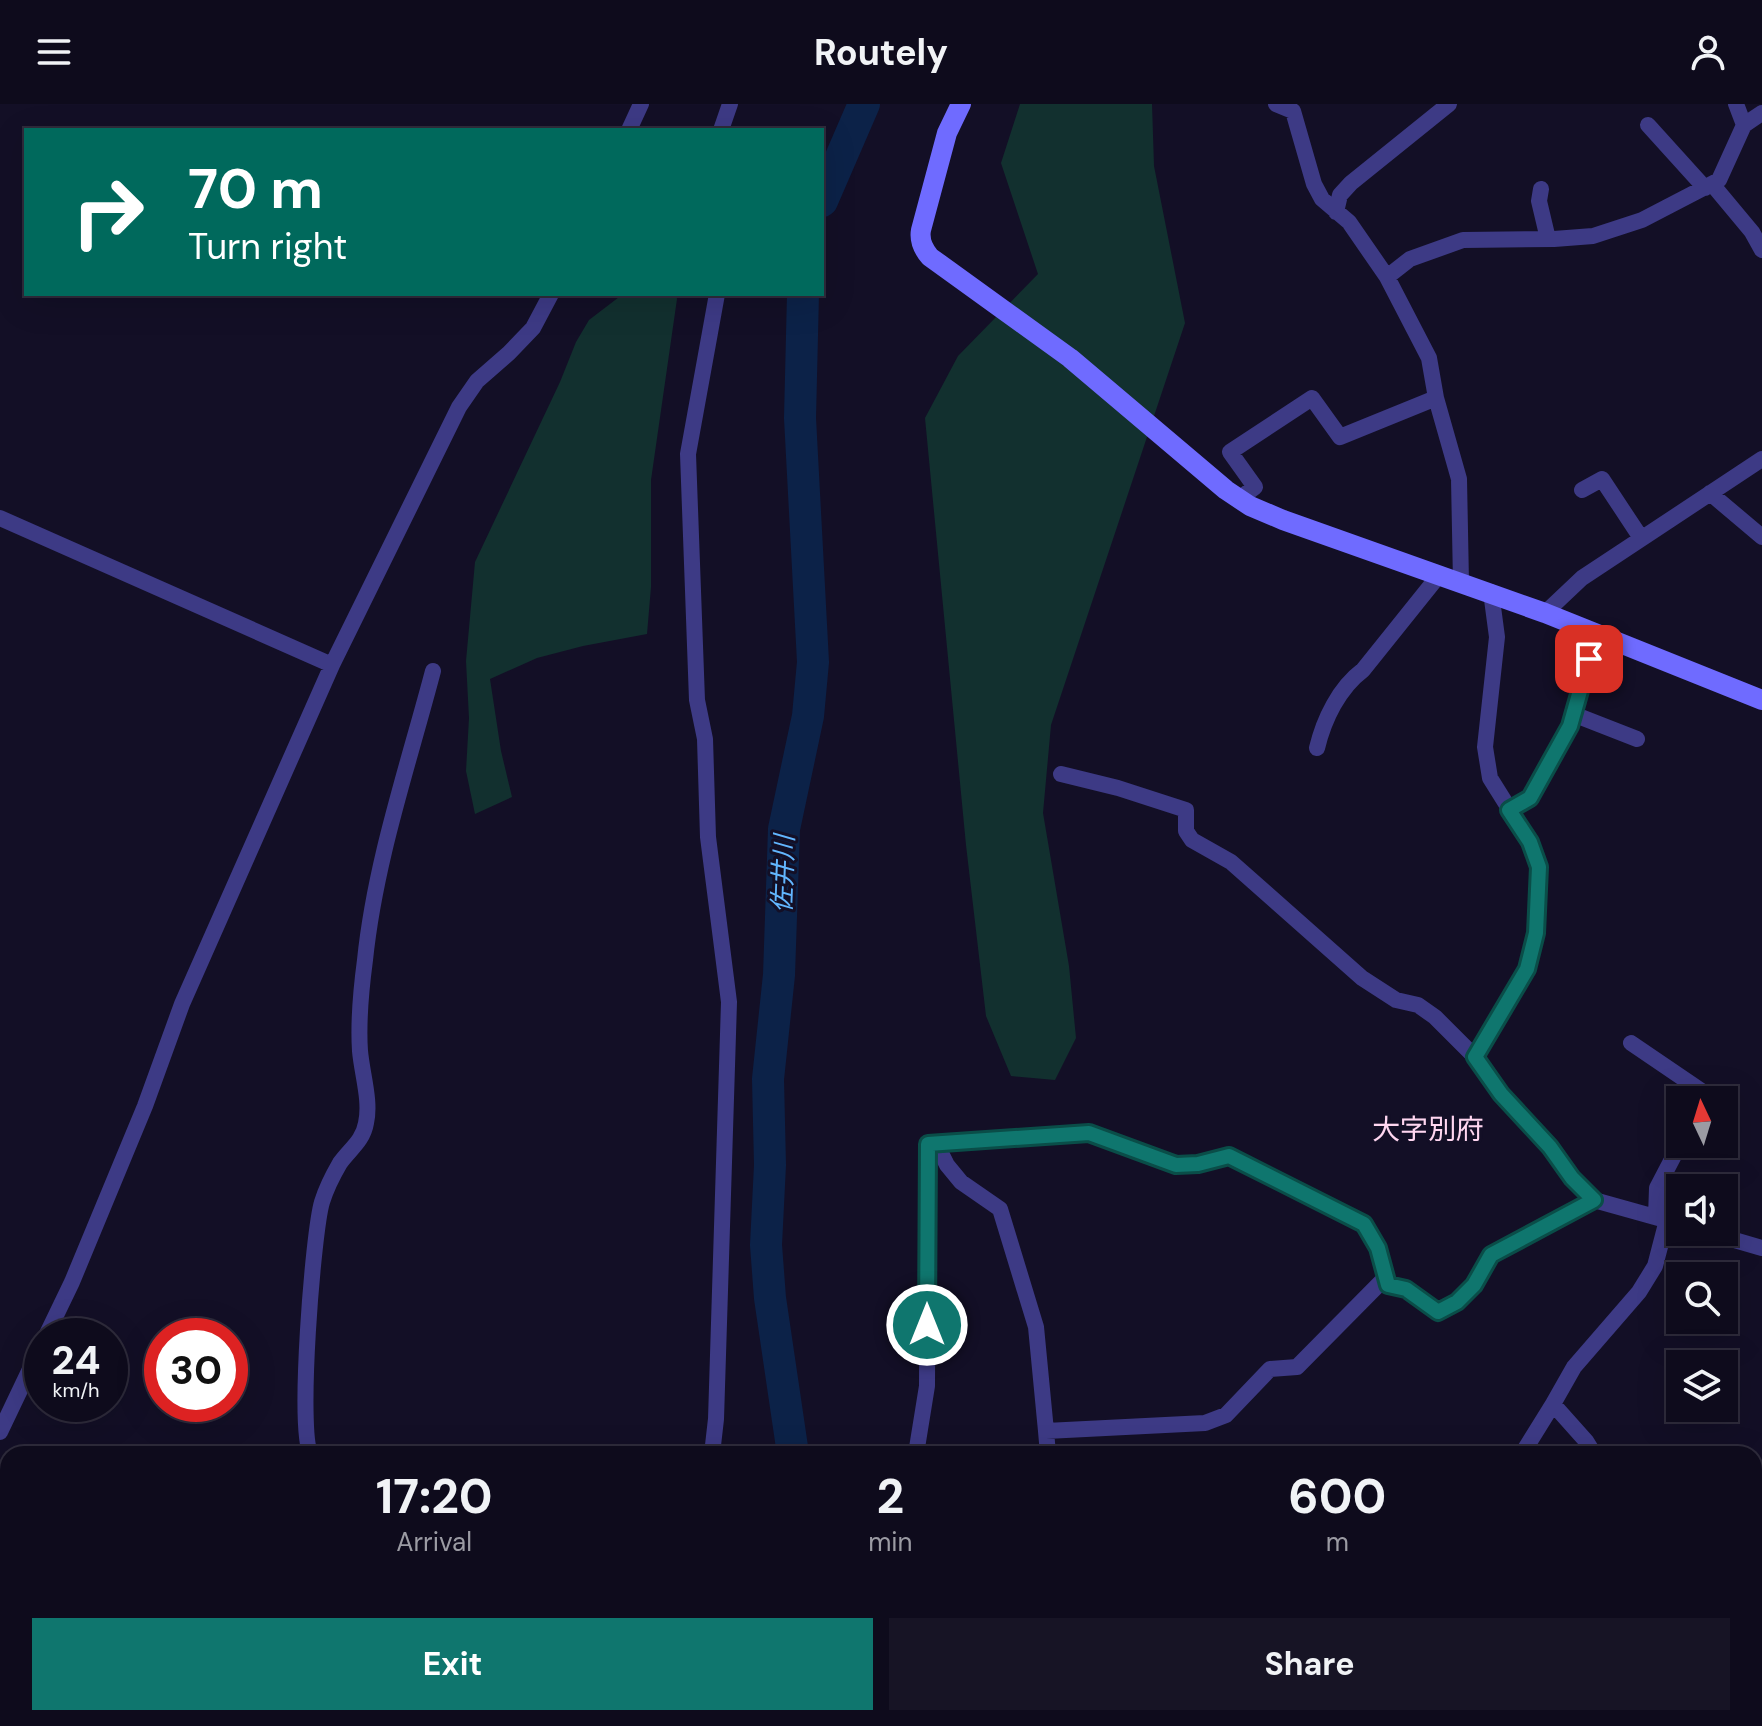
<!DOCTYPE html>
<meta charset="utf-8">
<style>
:root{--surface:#0e0b1c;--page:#171425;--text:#f1f3f6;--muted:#9b9ba3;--line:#2e2b3b;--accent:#0f766e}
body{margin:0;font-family:"DM Sans","Noto Sans JP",sans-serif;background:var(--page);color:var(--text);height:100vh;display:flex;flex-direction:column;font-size:30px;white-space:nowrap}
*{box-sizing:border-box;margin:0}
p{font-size:26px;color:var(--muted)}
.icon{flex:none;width:44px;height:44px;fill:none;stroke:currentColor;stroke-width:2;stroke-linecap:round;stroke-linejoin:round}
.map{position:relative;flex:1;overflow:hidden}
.panel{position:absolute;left:0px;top:1342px;width:1762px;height:280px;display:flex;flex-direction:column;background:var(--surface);border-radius:24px 24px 0 0;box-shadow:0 8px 32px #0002,0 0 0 2px var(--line)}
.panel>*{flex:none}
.banner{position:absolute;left:24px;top:24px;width:800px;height:168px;border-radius:0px;box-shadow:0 8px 32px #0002,0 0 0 2px var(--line);background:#00695c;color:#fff;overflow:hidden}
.needle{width:52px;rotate:356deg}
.fabs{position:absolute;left:1666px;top:982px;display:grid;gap:16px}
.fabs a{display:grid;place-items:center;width:72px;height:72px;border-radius:0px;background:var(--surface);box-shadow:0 8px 32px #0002,0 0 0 2px var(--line);font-size:40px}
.speed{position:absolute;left:24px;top:1214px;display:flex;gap:16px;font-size:40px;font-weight:700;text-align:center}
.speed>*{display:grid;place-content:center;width:104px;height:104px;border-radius:50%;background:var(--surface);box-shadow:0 8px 32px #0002,0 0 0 2px var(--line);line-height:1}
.speed small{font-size:20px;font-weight:400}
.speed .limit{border:12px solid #d22;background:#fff;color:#111}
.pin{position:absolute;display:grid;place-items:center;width:68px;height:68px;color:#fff;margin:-34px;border-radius:16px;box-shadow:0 4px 12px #0006}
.me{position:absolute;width:88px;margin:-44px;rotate:0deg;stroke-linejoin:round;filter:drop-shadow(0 0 6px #0008)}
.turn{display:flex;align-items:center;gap:28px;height:168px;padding:0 32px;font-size:36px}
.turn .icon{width:104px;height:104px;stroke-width:2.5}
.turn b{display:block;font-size:56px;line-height:68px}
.eta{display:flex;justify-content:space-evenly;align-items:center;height:136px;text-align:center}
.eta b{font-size:48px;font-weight:700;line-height:56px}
.primary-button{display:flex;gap:16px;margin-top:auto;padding:16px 32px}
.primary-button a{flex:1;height:92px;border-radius:0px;background:var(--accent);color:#fff;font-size:32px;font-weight:700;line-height:92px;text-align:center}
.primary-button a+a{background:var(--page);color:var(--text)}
header{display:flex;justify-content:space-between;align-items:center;height:104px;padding:0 32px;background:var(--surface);font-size:36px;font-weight:700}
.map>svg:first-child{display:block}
.green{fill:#12302f}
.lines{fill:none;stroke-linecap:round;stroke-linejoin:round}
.river{stroke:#0c2248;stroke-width:32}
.street{stroke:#3d3a85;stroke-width:16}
.secondary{stroke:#6f6bff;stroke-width:20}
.route-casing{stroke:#0a4d48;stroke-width:20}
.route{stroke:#0f766e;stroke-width:14}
.labels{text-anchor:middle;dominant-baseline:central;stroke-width:6;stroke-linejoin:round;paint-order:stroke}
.water-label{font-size:26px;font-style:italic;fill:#62b6ff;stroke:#130f26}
.quarter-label{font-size:28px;fill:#ffd6f0;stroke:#130f26}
</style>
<header><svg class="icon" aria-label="menu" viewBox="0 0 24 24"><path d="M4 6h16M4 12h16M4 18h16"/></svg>Routely<svg class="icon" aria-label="person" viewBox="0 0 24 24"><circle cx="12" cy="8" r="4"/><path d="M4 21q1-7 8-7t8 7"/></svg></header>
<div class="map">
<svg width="1762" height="1622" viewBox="0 0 1762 1622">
<rect width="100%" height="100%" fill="#130f26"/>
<!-- green -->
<path class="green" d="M1020 0H1152L1154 62 1185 219 1051 621 1043 709 1069 862 1076 934 1055 976 1011 972 986 912 966 741 925 314 958 252 1038 170 1001 59Z
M623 190H676L677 195 651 376V483L647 530 583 542 537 554 490 575 501 647 512 693 475 710 466 667 469 614 466 557 475 458 560 278 576 238 589 216Z
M402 1614H536V1622H402Z
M899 1614H992L994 1622H900Z"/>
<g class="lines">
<!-- river -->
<path class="river" d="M822 97 864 0
M793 1350 770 1194 766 1141 770 1061 768 975 779 871 784 725 808 612 813 558 800 314 803 190
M818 1614V1622"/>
<!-- street -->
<path class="street" d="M1276 0 1293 7 1314 80 1322 95 1349 118 1387 173 1429 254 1436 294 1459 375 1461 478
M1736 0 1744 21
M1648 21 1705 84
M629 26 641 0
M721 26 730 0
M1712 80 1752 128 1762 146
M1541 85 1539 97 1548 135
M1336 108 1340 91 1351 79 1449 0
M1387 173 1410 155 1463 136 1554 135 1593 132 1642 116 1719 76 1744 21 1762 9
M1582 386 1602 375 1641 434
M1710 389 1762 433
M1239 395 1255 383 1230 348 1312 294 1340 333 1436 294
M0 414 332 561
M1545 509 1582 474 1762 355
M1573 610 1637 635
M1317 644C1324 615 1339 584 1363 566L1440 470
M1061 670 1118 684 1186 706V727L1192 736 1231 758 1362 874 1396 896 1418 901 1435 913 1475 953 1501 990 1550 1043 1572 1074 1594 1096 1680 1120
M1509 706 1530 694 1570 622 1589 555 1606 532
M1631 939 1709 992 1707 996
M1475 953 1527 865 1536 829 1538 786 1539 763 1530 738 1490 674 1485 643 1497 533 1491 488
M936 1039 947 1061 961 1078 1000 1105 1036 1223 1046 1327
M1656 1113 1657 1084 1680 1040
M1707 1128 1762 1144
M46 1232 72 1178 145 1002 182 900 332 561 459 303 477 277 509 249 533 224 551 190
M1553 1300 1574 1263 1639 1188 1655 1162 1667 1116
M0 1328 42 1240
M311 1350C297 1330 313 1128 322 1098 326 1085 333 1071 340 1059 350 1045 363 1037 366 1019 371 997 362 970 360 947 358 917 361 886 365 856 375 758 408 662 433 567
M712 1350 716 1315 729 898 708 733 705 635 697 596 688 350 717 190
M916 1350 927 1282 928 1040 1089 1029 1176 1061 1198 1060 1229 1052 1364 1120 1378 1144 1388 1181 1406 1185 1438 1208 1457 1198 1474 1181 1491 1151 1594 1096
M1048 1350 1046 1327 1205 1319 1226 1311 1270 1265 1297 1263 1386 1173
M1522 1350 1553 1300 1586 1337 1594 1350
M1754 1547 1760 1539
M1136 1614 1148 1622
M1337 1614 1356 1622
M1534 1614 1538 1622
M655 1622 656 1614
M1416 1622 1419 1614
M1631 1622 1644 1614
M1686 1622 1698 1614"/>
<!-- secondary -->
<path class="secondary" d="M961 0 947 29 921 126C919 137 923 145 930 153L1070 254 1226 386 1250 402 1283 416 1545 509 1762 596
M0 1387 8 1391
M314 1614 315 1622"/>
</g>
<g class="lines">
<!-- route casing -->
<g class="route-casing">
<path id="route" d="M927 1221 928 1040 1089 1029 1176 1061 1198 1060 1229 1052 1364 1120 1378 1144 1388 1181 1406 1185 1438 1208 1457 1198 1474 1181 1491 1151 1594 1096 1572 1074 1550 1043 1501 990 1475 953 1527 865 1536 829 1539 763 1530 738 1509 706 1530 694 1570 622 1589 555"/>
</g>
<!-- route -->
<use href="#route" class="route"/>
</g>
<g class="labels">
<!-- water labels -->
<g class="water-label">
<text transform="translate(783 770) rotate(-88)">佐井川</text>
</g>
<!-- quarter labels -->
<g class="quarter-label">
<text x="1428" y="1025">大字別府</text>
</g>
</g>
</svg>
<div class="fabs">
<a><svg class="needle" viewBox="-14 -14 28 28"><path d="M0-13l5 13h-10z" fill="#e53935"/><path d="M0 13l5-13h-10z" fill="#9b9ba3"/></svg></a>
<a><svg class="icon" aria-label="sound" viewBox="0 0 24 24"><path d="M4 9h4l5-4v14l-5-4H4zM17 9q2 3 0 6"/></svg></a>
<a><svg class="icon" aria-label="search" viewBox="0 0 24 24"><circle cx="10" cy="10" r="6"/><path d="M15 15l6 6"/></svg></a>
<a><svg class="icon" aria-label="layers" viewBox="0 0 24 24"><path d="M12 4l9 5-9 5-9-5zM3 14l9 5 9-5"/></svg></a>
</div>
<div class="speed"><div>24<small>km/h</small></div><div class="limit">30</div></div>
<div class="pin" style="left:1589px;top:555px;background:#d93025"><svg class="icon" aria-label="arrive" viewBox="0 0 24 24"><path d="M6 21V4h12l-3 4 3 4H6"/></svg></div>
<svg class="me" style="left:927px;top:1221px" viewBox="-20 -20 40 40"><circle r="17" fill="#0f766e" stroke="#fff" stroke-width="3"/><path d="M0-11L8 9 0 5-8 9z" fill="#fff"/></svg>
<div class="banner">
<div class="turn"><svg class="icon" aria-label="right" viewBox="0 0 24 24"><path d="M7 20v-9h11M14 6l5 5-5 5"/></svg><div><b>70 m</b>Turn right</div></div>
</div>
<section class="panel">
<div class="eta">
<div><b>17:20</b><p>Arrival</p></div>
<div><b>2</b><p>min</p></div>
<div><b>600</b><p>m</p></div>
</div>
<div class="primary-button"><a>Exit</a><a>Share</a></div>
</section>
</div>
